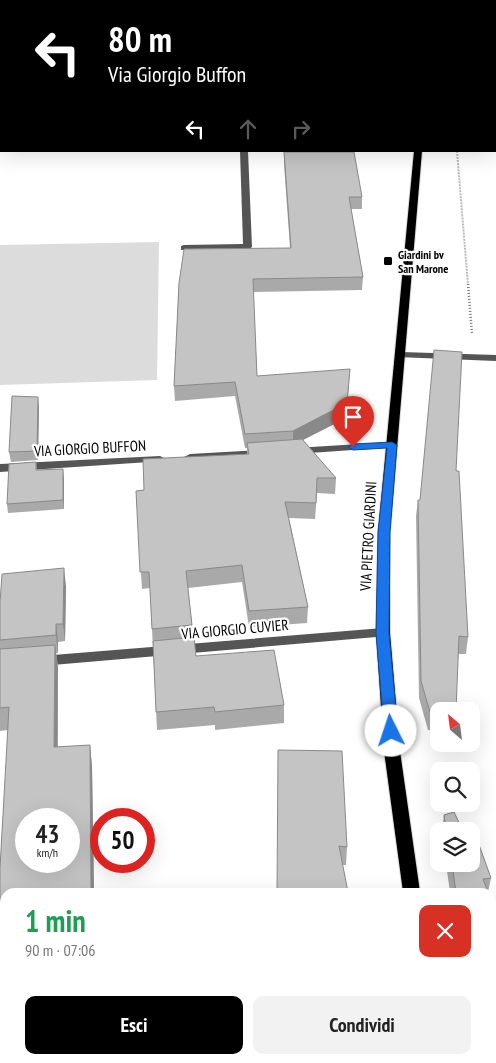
<!DOCTYPE html>
<html lang="it">
<meta charset="utf-8">
<style>
:root{--surface:#fff;--page:#f2f2f2;--text:#222;--muted:#767676;--accent:#000}
body{margin:0;font-family:"PT Sans Narrow",sans-serif;background:var(--page);color:var(--text);height:100vh;display:flex;flex-direction:column;font-size:19px;white-space:nowrap}
*{box-sizing:border-box;margin:0}
p{font-size:16px;color:var(--muted)}
.icon{flex:none;width:28px;height:28px;fill:none;stroke:currentColor;stroke-width:2;stroke-linecap:round;stroke-linejoin:round}
.map{position:relative;flex:1;overflow:hidden}
.sheet{position:absolute;left:0px;top:888px;width:496px;height:176px;display:flex;flex-direction:column;background:var(--surface);border-radius:15px 15px 0 0;box-shadow:0 5px 20px #0002}
.sheet>*{flex:none}
.banner{position:absolute;left:0px;top:0px;width:496px;height:152px;box-shadow:0 5px 20px #0002;background:#000;color:#fff;overflow:hidden}
.needle{width:32px;rotate:332deg}
.fabs{position:absolute;left:430px;top:702px;display:grid;gap:10px}
.fabs a{display:grid;place-items:center;width:50px;height:50px;border-radius:10px;background:var(--surface);box-shadow:0 5px 20px #0002;font-size:25px}
.speed{position:absolute;left:15px;top:808px;display:flex;gap:10px;font-size:25px;font-weight:700;text-align:center}
.speed>*{display:grid;place-content:center;width:65px;height:65px;border-radius:50%;background:var(--surface);box-shadow:0 5px 20px #0002;line-height:1}
.speed small{font-size:12px;font-weight:400}
.speed .limit{border:8px solid #d22;background:#fff;color:#111}
.pin{position:absolute;display:grid;place-items:center;width:42px;height:42px;color:#fff;margin:-51px -21px;border-radius:50% 50% 50% 0;rotate:-45deg;box-shadow:0 0 5px #0007}
.pin .icon{rotate:45deg}
.me{position:absolute;width:55px;margin:-28px;rotate:356deg;stroke-linejoin:round;filter:drop-shadow(0 0 4px #0008)}
.turn{display:flex;align-items:center;gap:18px;height:105px;padding:0 25px;font-size:22px}
.turn .icon{width:65px;height:65px;stroke-width:2.5}
.turn b{display:block;font-size:35px;line-height:42px}
.lanes{display:flex;align-items:center;height:48px;padding:0 25px;background:#0003;justify-content:center;gap:25px;direction:ltr}
.lanes .off{opacity:.35}
.round{display:grid;place-items:center;flex:none;width:52px;height:52px;border-radius:10px;background:var(--page)}
.summary{display:flex;align-items:center;justify-content:space-between;height:85px;padding:0 25px}
h1{font-size:30px;font-weight:700;line-height:38px;color:#1e9e55}
.primary-button{display:flex;gap:10px;margin-top:auto;padding:10px 25px}
.primary-button a{flex:1;height:58px;border-radius:10px;background:var(--accent);color:#fff;font-size:20px;font-weight:700;line-height:58px;text-align:center}
.primary-button a+a{background:var(--page);color:var(--text)}
.map>svg:first-child{display:block}
.green{fill:#dcdcdc}
.lines{fill:none;stroke-linecap:round;stroke-linejoin:round}
.major-casing{stroke:#dbdbdb;stroke-width:2}
.path-far1{stroke:#777;stroke-width:2;stroke-dasharray:0.5 1;stroke-linecap:butt}
.path{stroke:#777;stroke-width:2.5;stroke-dasharray:1 2;stroke-linecap:butt}
.minor{fill:#555;fill-rule:evenodd}
.major{fill:#000;fill-rule:evenodd}
.wall{fill:#a9a9a9}
.shaded-wall{fill:#898989}
.building{fill:#c4c4c4;stroke:#898989;fill-rule:evenodd}
.route{fill:#1a73e8;stroke:#114b97}
.poi-dot{fill:#000;stroke:#fff;stroke-width:2}
.labels{text-anchor:middle;dominant-baseline:central;stroke-width:4.5;stroke-linejoin:round;paint-order:stroke}
.far-poi-label{font-size:12px;font-weight:bold;fill:#000;stroke:#fff;text-anchor:start}
.street-label{font-size:15px;fill:#000;stroke:#fff}
</style>
<div class="map">
<svg width="496" height="1063" viewBox="0 0 496 1063">
<rect width="100%" height="100%" fill="#fff"/>
<!-- green -->
<path class="green" d="M159 242 157 380 0 385V245Z"/>
<g class="lines">
<!-- major casing -->
<g class="major-casing">
<path id="major" d="M408 0H414V1H408Z
M414 151H422L390 532V633L400 751 420 892H403L384 751 376 633 378 532Z
M422 1059H440L442 1063H422Z"/>
</g>
<!-- path-far1 -->
<path class="path-far1" d="M457 151 468 285"/>
<!-- path -->
<path class="path" d="M468 284 472 334"/>
<!-- minor -->
<path class="minor" d="M0 10 1 11V15H0Z
M0 146H1V150H0Z
M240 151H248L252 247 248 250H181V246L184 245 243 244Z
M401 352 496 355V361L397 357V353Z
M392 442 398 445 396 447 295 454 289 451 295 448Z
M262 450 268 453 266 455 190 460 184 457 190 454Z
M160 456 166 459 164 461 0 472V464Z
M383 628 388 630 390 633 388 636 41 666 36 664 34 661 36 658 41 656Z"/>
<!-- major -->
<use href="#major" class="major"/>
</g>
<!-- wall -->
<path class="wall" d="M25 0H379V1H25Z
M284 152 362 197V209H351L363 277 362 290 253 292 257 376 349 383 346 418 303 440 336 478 335 494 317 493 315 519 289 518 308 607 307 623 249 627 242 582 188 588 192 625 193 637 196 656 284 705V723L215 730V725L157 730 150 588 142 589 136 491 144 490 247 454V448H245L235 396 175 401 174 386 179 283 290 248 284 164Z
M39 406 38 460 11 462 9 452Z
M36 462 37 470 64 478V509L8 513 7 504Z
M456 471 468 637 466 654H458L439 711V731L428 730 419 698 416 516 418 500H420Z
M66 586 65 641 58 642V653H56L58 667V747L90 745 92 767 94 892H5V942L2 943 0 934V868L8 730 0 731V602Z
M278 768 347 847 346 865H343Z
M454 812 463 831H474L491 878 488 892H450L446 864H471V831H442L444 815Z
M193 1059H270L222 1063H193Z
M476 1059H491L496 1063H476Z"/>
<!-- shaded-wall -->
<path class="shaded-wall" d="M350 369 346 418 293 445V431Z
M38 397 39 406 38 460 37 451Z
M63 469 64 478V509L63 500Z
M64 568 66 586 65 641 63 624Z
M56 624 58 642V653L56 635Z
M55 645 58 667 57 770 54 747Z
M90 745 92 767 94 892H91Z
M85 1059H87V1063H85Z"/>
<!-- building -->
<path class="building" d="M36 0H379V1H35Z
M284 152H354L362 197H349L363 277 253 279 257 376 350 369 347 403 293 431 245 434 235 382 174 386 179 283 184 249 291 248Z
M434 350 462 352 456 471H459L468 637 459 636 456 711H439V713L430 712 421 681 418 500H420Z
M12 396 38 397 37 451 9 452Z
M302 439 336 478H317L316 503 285 502 308 607 249 611 242 565 186 571 192 625 152 629 149 572H140L136 491 144 490 143 459 249 454 247 443Z
M36 462V470L63 469V500L7 504 9 464Z
M64 568 63 624H56V635L0 640V602L2 574Z
M194 637 196 656 274 650 284 705 215 712 214 707 156 712 153 641Z
M55 645 54 747 90 745 91 892H5V919L0 920V868L9 707 0 708V649ZM26 819H69V861H26Z
M278 750 342 751 347 847 339 846 348 892H277Z
M454 812 463 831H474L491 878 483 879 488 892H456L452 864H471V831H446L444 815Z
M491 899 496 910V1063H482V1059H491Z
M5 1022V1059H85V1063H0V1023Z"/>
<!-- route -->
<path class="route" d="M392 442 397 445 390 532 389 633 398 731 391 736 384 731 376 633 378 532 387 448 353 450 348 447 353 444Z"/>
<!-- markers -->
<rect class="poi-dot" x="383" y="256" width="10" height="10" rx="2.5"/>
<g class="labels">
<!-- far-poi labels -->
<g class="far-poi-label">
<text x="398" y="254">Giardini bv<tspan x="398" dy="14">San Marone</tspan></text>
</g>
<!-- street labels -->
<g class="street-label">
<text transform="translate(90 448) rotate(-3)">VIA GIORGIO BUFFON</text>
<text transform="translate(368 536) rotate(-87)">VIA PIETRO GIARDINI</text>
<text transform="translate(235 629) rotate(-5)">VIA GIORGIO CUVIER</text>
</g>
</g>
</svg>
<div class="fabs">
<a><svg class="needle" viewBox="-14 -14 28 28"><path d="M0-13l5 13h-10z" fill="#e53935"/><path d="M0 13l5-13h-10z" fill="#767676"/></svg></a>
<a><svg class="icon" aria-label="search" viewBox="0 0 24 24"><circle cx="10" cy="10" r="6"/><path d="M15 15l6 6"/></svg></a>
<a><svg class="icon" aria-label="layers" viewBox="0 0 24 24"><path d="M12 4l9 5-9 5-9-5zM3 14l9 5 9-5"/></svg></a>
</div>
<div class="speed"><div>43<small>km/h</small></div><div class="limit">50</div></div>
<div class="pin" style="left:353px;top:447px;background:#d93025"><svg class="icon" aria-label="arrive" viewBox="0 0 24 24"><path d="M6 21V4h12l-3 4 3 4H6"/></svg></div>
<svg class="me" style="left:391px;top:731px" viewBox="-20 -20 40 40"><circle r="19" fill="#fff"/><path d="M0-13L10 11 0 6-10 11z" fill="#1a73e8"/></svg>
<div class="banner">
<div class="turn"><svg class="icon" aria-label="left" viewBox="0 0 24 24"><path d="M17 20v-9H6M10 6l-5 5 5 5"/></svg><div><b>80 m</b>Via Giorgio Buffon</div></div>
<div class="lanes"><svg class="icon" aria-label="left" viewBox="0 0 24 24"><path d="M17 20v-9H6M10 6l-5 5 5 5"/></svg><svg class="icon off" aria-label="ahead" viewBox="0 0 24 24"><path d="M12 20V5M6 11l6-6 6 6"/></svg><svg class="icon off" aria-label="right" viewBox="0 0 24 24"><path d="M7 20v-9h11M14 6l5 5-5 5"/></svg></div>
</div>
<section class="sheet">
<div class="summary"><div><h1>1 min</h1><p>90 m · 07:06</p></div><a class="round" style="background:#d93025;color:#fff"><svg class="icon" aria-label="close" viewBox="0 0 24 24"><path d="M6 6l12 12M18 6L6 18"/></svg></a></div>
<div class="primary-button"><a>Esci</a><a>Condividi</a></div>
</section>
</div>
